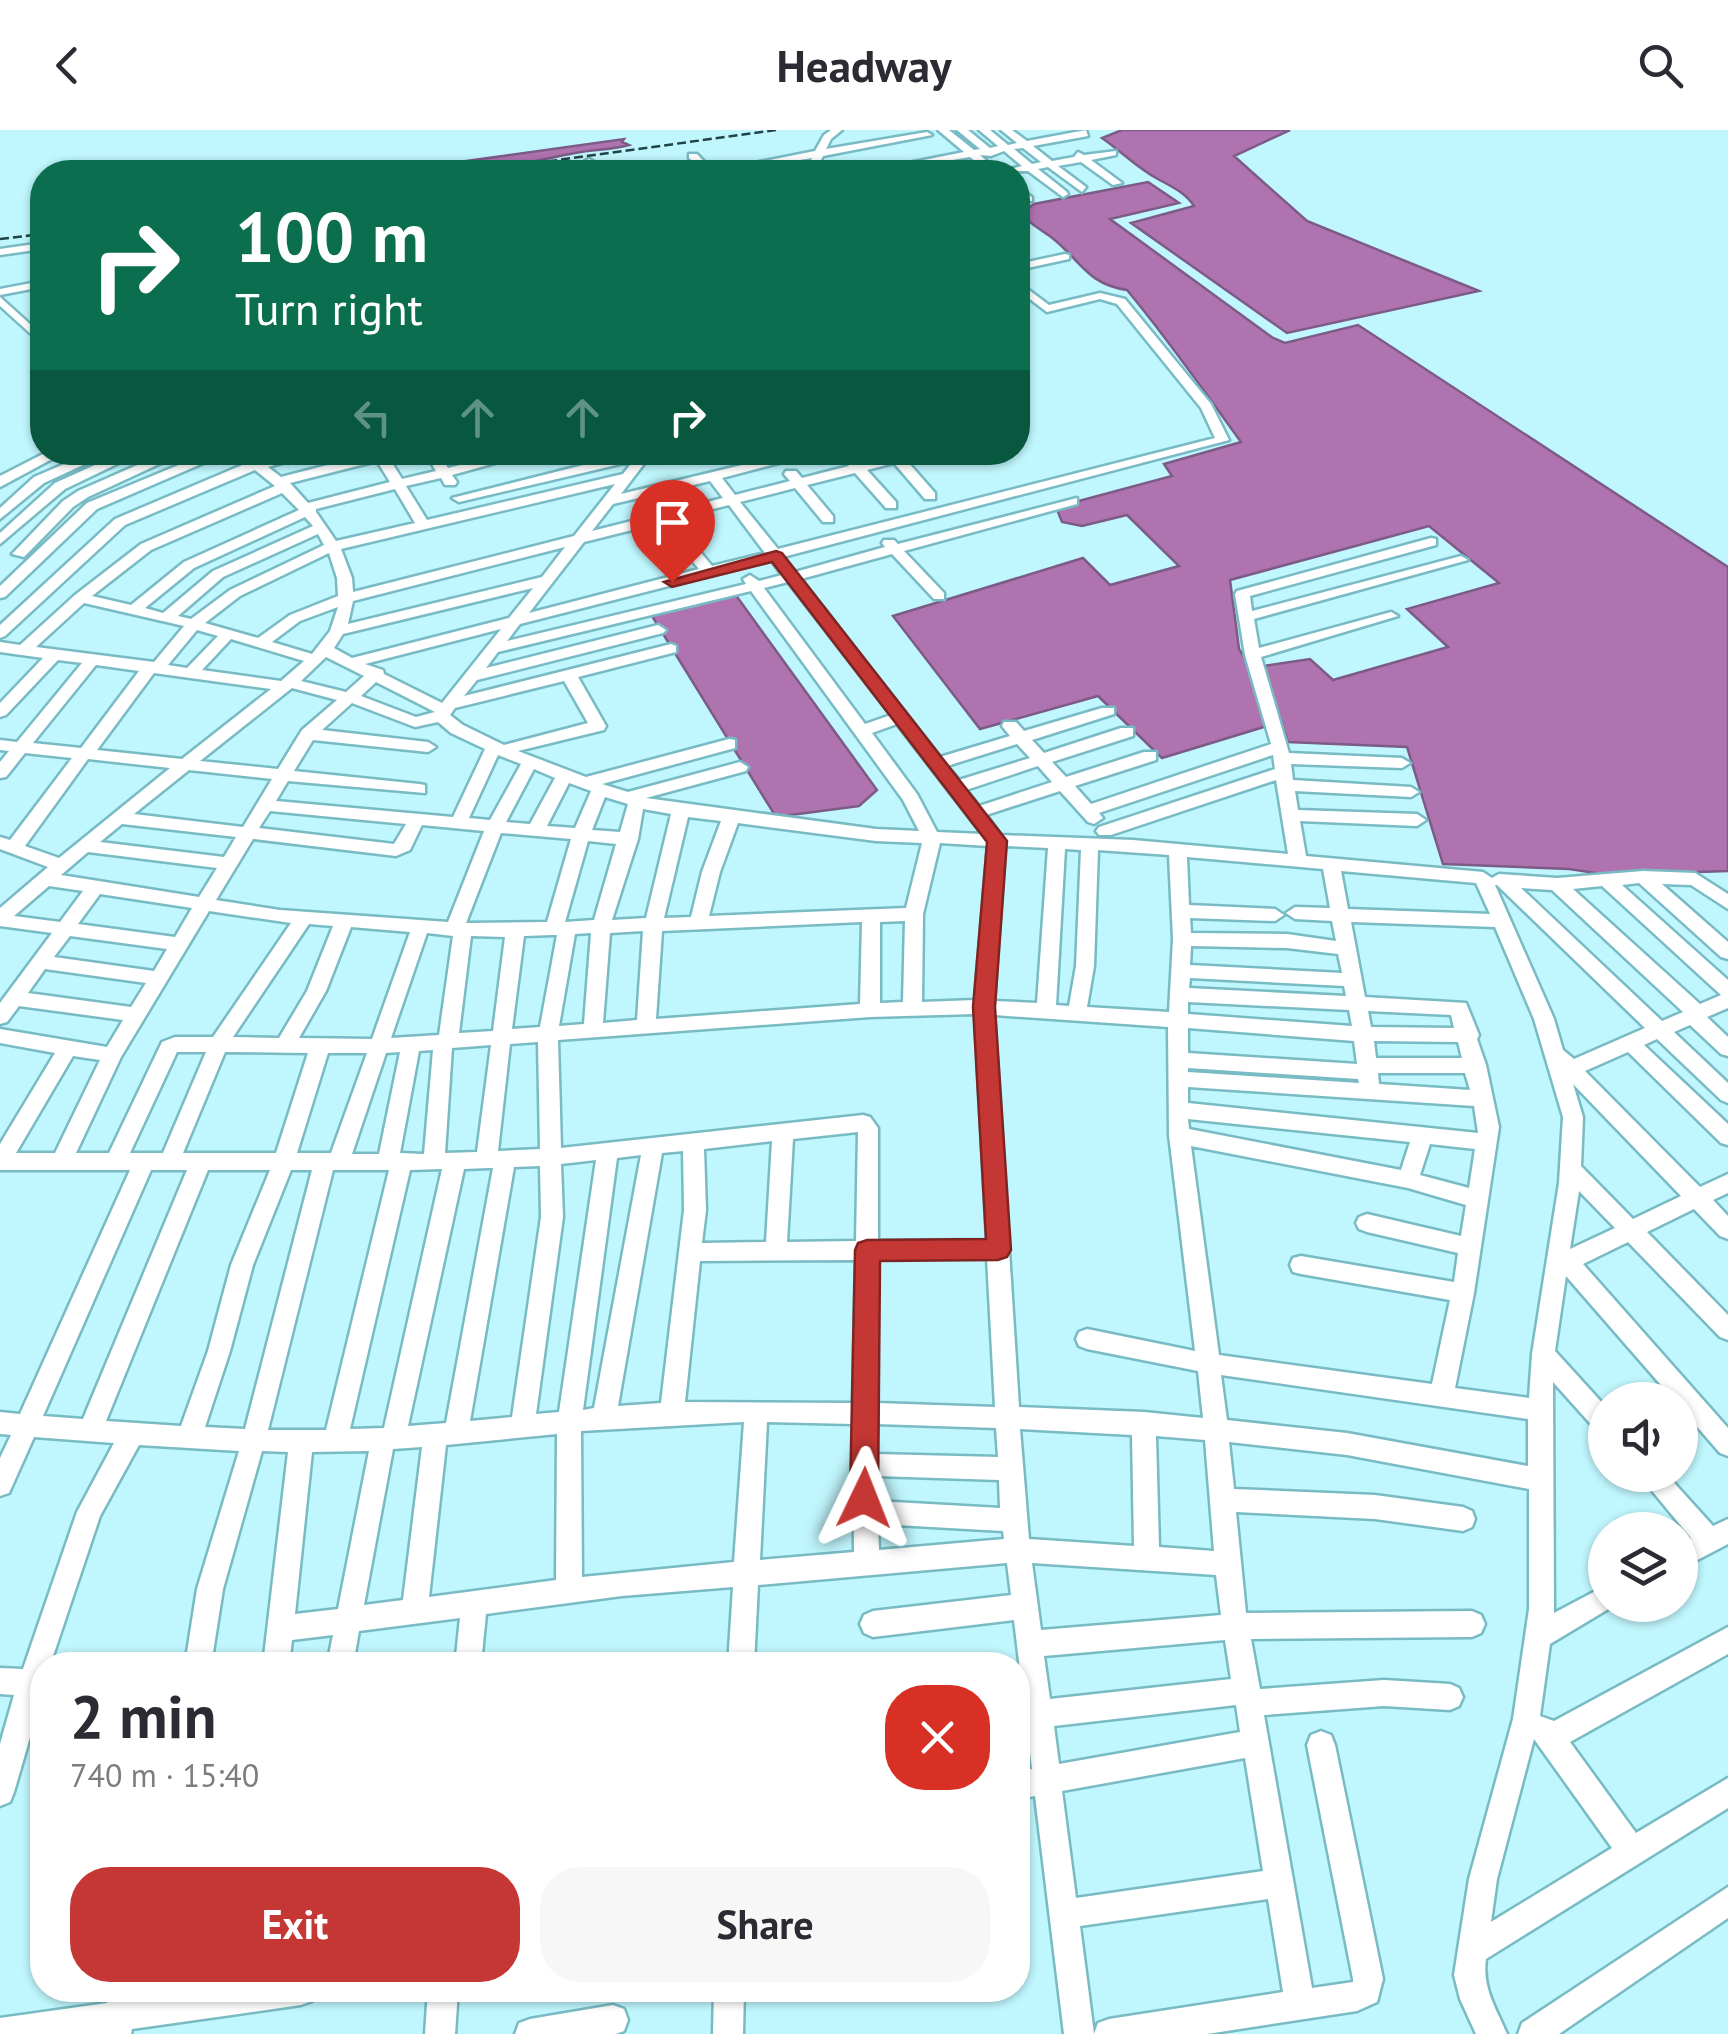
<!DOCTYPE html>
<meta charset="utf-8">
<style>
:root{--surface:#fff;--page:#f7f7f7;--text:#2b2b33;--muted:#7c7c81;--accent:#c53734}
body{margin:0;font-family:"PT Sans",sans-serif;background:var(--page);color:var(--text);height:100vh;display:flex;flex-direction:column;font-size:38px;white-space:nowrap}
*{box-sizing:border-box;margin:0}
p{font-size:32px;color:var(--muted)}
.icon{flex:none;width:55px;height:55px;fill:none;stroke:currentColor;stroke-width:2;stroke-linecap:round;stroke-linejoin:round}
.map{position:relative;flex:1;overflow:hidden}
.drawer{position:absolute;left:30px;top:1522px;width:1000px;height:350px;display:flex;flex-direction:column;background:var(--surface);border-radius:40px;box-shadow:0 2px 8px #0004}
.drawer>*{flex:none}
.hud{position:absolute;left:30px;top:30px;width:1000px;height:305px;border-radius:40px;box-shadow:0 2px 8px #0004;background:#0b6e4f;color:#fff;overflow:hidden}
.tools{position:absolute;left:1588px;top:1252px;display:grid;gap:20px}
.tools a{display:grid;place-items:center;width:110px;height:110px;border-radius:50%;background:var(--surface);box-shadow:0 2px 8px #0004;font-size:50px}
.pin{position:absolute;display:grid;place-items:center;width:85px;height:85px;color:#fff;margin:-102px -42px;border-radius:50% 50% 50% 0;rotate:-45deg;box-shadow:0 0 10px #0007}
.pin .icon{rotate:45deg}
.me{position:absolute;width:110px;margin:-55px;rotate:2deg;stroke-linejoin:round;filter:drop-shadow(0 0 8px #0008)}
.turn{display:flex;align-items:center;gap:35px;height:210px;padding:0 40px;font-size:45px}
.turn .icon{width:130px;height:130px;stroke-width:2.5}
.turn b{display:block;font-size:70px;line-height:85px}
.lanes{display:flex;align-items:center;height:95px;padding:0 40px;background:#0003;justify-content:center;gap:50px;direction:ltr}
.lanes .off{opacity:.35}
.round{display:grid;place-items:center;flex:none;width:105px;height:105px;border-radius:40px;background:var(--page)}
.headline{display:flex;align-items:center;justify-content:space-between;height:170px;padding:0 40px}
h1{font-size:60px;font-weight:700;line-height:75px}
.cta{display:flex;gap:20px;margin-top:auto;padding:20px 40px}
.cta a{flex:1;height:115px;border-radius:40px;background:var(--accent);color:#fff;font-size:40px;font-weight:700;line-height:115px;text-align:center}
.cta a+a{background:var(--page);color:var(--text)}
header{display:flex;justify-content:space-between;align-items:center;height:130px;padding:0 40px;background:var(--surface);font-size:45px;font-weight:700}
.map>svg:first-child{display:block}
.water{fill:#af73b0;stroke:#7c5b87;stroke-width:2.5}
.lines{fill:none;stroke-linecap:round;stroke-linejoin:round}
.minor-casing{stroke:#78bbc4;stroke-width:5}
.minor{fill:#fff;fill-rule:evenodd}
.rail{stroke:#224347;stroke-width:2.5;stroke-dasharray:9 4;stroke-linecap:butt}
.route{fill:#c53734;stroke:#802422;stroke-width:2.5}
</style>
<header><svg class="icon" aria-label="back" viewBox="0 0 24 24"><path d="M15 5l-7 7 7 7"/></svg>Headway<svg class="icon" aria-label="search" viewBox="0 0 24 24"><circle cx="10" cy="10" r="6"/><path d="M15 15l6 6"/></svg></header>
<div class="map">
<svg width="1728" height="1904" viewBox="0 0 1728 1904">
<rect width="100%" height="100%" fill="#c0f6fd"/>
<!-- water -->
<path class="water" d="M1122 0H1290L1234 26 1307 91 1479 161 1287 203 1131 93 1194 76C1183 59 1164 54 1148 43 1132 33 1118 19 1102 8Z
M624 9 622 12 629 15C613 20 593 19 575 23 542 29 509 39 474 38L467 31Z
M1148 52 1179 73 1110 89 1273 208 1285 213 1358 195 1728 437V741L1609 745 1569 739 1443 734 1407 617 1288 612 1263 536 1310 529 1333 550 1448 517 1407 479 1499 453 1429 396 1230 450 1239 519 1265 561 1267 596 1162 628 1098 566 980 599 893 486 1083 428 1110 455 1179 436 1127 385 1082 396 1062 392 1056 377 1172 346 1164 334 1241 312C1204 261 1168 209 1127 160 1086 154 1080 129 1051 107 1041 99 1028 94 1023 82L1034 74Z
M735 464 877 660 859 676 776 687 652 486Z"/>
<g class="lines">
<!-- minor casing -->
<g class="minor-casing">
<path id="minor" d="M831 0H842L831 9 826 19 927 2 932 5 823 26 815 42H805L812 28 734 41 729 38 815 21 824 5Z
M938 0H949L974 20 980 19 957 0H968L990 18 998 16 979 0H990L1008 15 1017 13 1001 0H1012L1027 11 1086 0 1088 6 1033 16 1052 31 1074 27 1078 22 1084 25 1116 21V25L1091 30 1122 53 1113 55 1081 32 1058 36 1086 57 1082 62 1048 37 1038 39 1067 62 1068 64 1063 67 1028 41 988 42 970 27 883 42H863L964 22ZM1023 18 1041 32 1032 34 1014 19ZM1004 21 1022 36 999 42 980 25 991 26Z
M689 24H697L714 42H704L689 28Z
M589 29 594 32 597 42H587L584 32Z
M685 36 681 41 649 42Z
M968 36 972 41 945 42 946 40Z
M1018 58 1032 67V71H1024L1018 66Z
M42 113V119L0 125V119Z
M1065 124 1069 125V129L1018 140V134Z
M42 151V157L0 165V159Z
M1018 152 1049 175 1100 163 1125 169 1211 274 1229 310 783 427 795 442 885 417 882 413 884 410H894L898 414 1077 368V374L904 421 944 463V469H934L892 424 801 449 940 627 1010 606 1002 596 1004 592H1016L1024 601 1102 578H1114V584L1032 610 1044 623 1121 598H1133V606L1052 632 1066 647 1144 622H1156V630L1075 656 1091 674 1271 614 1245 525 1235 464 1237 461 1431 408 1436 409V415L1250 466 1252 481 1461 426 1468 430 1254 489 1259 518 1391 482 1398 486 1261 527 1289 623 1402 628 1410 633 1402 638 1291 634 1293 650 1411 657 1419 662 1411 667 1295 661 1298 680 1417 684 1426 690 1417 696 1300 691 1306 726 1483 742 1492 748 1499 744 1557 748 1643 741 1695 743 1728 764V779L1691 755 1662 754 1728 812V829L1721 827 1639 753 1622 755 1728 850V878L1707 887 1728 907V926L1721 924 1690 895 1674 902 1728 953V973L1721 970 1657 909 1644 915 1728 994V1015L1721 1013 1628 922 1585 941 1700 1057 1728 1044V1063L1713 1070 1728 1086V1109L1720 1106 1694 1079 1647 1102 1728 1185V1210L1720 1207 1628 1112 1583 1134 1728 1298V1326L1720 1323 1680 1277V1270H1674L1566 1146 1555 1221 1605 1276V1304L1597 1301 1553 1252 1554 1483 1605 1456V1475H1615L1550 1514 1540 1586 1554 1591 1728 1497V1524L1570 1612 1636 1703 1728 1648V1678L1486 1829C1482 1858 1496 1878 1507 1904H1476L1460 1869 1454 1845 1469 1749 1513 1589 1529 1479V1359L1347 1325 1229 1312 1234 1359 1375 1365 1463 1377 1472 1381 1475 1389 1472 1397 1463 1401 1375 1389 1236 1382 1246 1483 1472 1481 1481 1485 1485 1494 1481 1503 1472 1507 1251 1509 1260 1559 1384 1550 1450 1554 1459 1558 1463 1567 1459 1576 1450 1580 1384 1576 1264 1585 1312 1858 1353 1852V1849L1307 1615 1311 1605 1321 1601 1331 1605 1335 1615 1383 1849 1377 1872 1357 1881 1207 1904H1064L1035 1666 1018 1669V1641L1032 1639 1014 1490 873 1507 864 1503 860 1494 864 1485 873 1481 1011 1465 1007 1433 758 1455 754 1535H728L733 1457 622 1466 486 1484 481 1535H455L460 1488 359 1501 353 1535H327L333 1505 292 1510 289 1535H263L288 1322 262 1321 223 1459 211 1535H185L197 1459 239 1321 139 1315 100 1386 50 1535H42V1566L14 1662 10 1672 0 1676V1614L14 1565 0 1564V1538L23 1539 77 1382 114 1313 34 1307 9 1363 0 1366V1328L11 1305 0 1304V1282L20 1284 130 1040H0V1014L55 923 0 913V899L107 917 123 890 19 876 7 892 0 894V873L52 803 0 796V778L48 737 0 719V707L10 710 72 628 25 623 6 647 0 648V632L9 621 0 620V610L17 612 82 533 58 530 6 585 0 587V573L43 528 0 522V512L20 515 75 465 141 414 275 356 255 340 125 395 5 506 0 508V495L115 389 247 333 233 322H248L260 331 295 322H320L268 337 281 347 378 322H402L389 328 402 349 436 341 425 322H438L448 338 511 322H535L452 345 457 352 455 355H445L441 348 406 356 427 390 623 344 633 331 459 372 452 368 635 322H653L621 364 796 322H821L722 348 735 365 790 351 784 344 786 341H796L802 348 849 336 837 322H851L861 333 903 322H927L906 330 935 363V369H925L894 333 867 340 896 372V378H886L855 343 807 355 833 386V392H823L795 358 740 372 778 419 1215 308 1201 278 1117 174 1100 169 1047 182 1018 160ZM377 331 390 352 308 373 290 353ZM710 351 723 368 592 401 613 374ZM615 354 574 406 353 462 352 448 341 419ZM395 359 415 393 336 411 316 382V379ZM282 363 299 380 184 432 131 475 92 466 151 420ZM729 375 765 423 712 436 673 389ZM305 387 313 396 213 441 163 483 145 478 194 438ZM660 393 699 439 529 483 584 412ZM318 404 324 415 230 460 191 489 178 486 223 447ZM565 417 542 447 348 494 353 471ZM329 423 337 448 338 466 290 485 258 508 205 493 240 466ZM771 430 782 445 759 451 750 445 743 449 746 454 507 511 520 494ZM788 452 891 585 865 594 764 458ZM533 458 509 488 352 528 334 518 343 504ZM751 461 903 670 919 701 876 699 646 668 746 641 748 637 740 632 628 662 602 654 735 618V610L729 609 586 647 518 621 604 600 606 596 578 547 676 522V516L671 514 464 566 477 550 663 503 666 500 658 495 486 538 498 522ZM84 473 184 496 154 532 36 517ZM338 477 330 501 312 524 272 512 300 491ZM501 499 442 573 384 544 383 540 365 534ZM197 500 218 506 187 538 168 535ZM231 509 304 531 281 551 202 540ZM326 527 364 546 346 562 301 551ZM96 535 139 541 81 618 33 613ZM154 543 271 559 182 629 97 620ZM564 551 588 593 504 615 463 595 450 585 455 578ZM376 552 435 582 416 587 361 566ZM292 558 337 570 302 600 278 639 200 631ZM352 573 415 597 438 592 451 603 485 619 453 687 276 671 288 651 425 663V655L419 654 294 641 313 610 428 622 436 617 428 612 322 600ZM897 594 982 704 937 702 917 664 872 603ZM1017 614 1030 628 959 650 947 636ZM498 625 521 634 490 690 469 688ZM1273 625 1275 639 1099 697 1096 701 1099 705H1111L1276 650 1288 724 1133 710 1001 705 986 685 1060 661 1088 692 1094 694 1103 688 1099 683ZM88 629 170 638 59 728 25 716ZM1038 636 1052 652 979 676 966 660ZM534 639 555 648 530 694 506 692ZM189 640 272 649 243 697 134 684ZM569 653 591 661 575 698 547 696ZM605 667 628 674 620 702 592 700ZM643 679 671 684 646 788 612 790 638 709ZM270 681 406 694 394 714 259 698ZM688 687 721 691 702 742 691 787 664 788ZM738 693 876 711 922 713 906 778 709 786 720 742ZM122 694 236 707 224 727 100 712ZM422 695 484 701 448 792 280 780 216 770 253 709 396 726 410 720ZM501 703 571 709 547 792 466 793ZM588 711 616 714 594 790 565 792ZM940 713 988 716 975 870 922 872 923 784ZM1005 716 1048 718 1037 873 994 871ZM1065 719 1081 720 1076 836 1069 876 1056 875ZM1098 720 1169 725 1173 809 1169 882 1087 877 1094 836ZM88 722 217 738 199 767 61 745ZM1187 727 1323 739 1330 778 1295 777 1286 783 1295 789 1332 791 1336 811 1287 804 1191 803 1190 788 1275 791 1284 785 1275 779 1189 775ZM1341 741 1476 753 1490 784 1348 779ZM1495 755H1497L1645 898 1574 929 1563 920 1554 889ZM49 756 83 761 60 792 14 786ZM1602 756 1721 865 1700 874 1573 759ZM1521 758 1552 760 1683 882 1662 891ZM100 764 192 778 175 807 78 794ZM209 781 291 793 213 907H175L162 912 109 1023H76L121 927ZM905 791 903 872 880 873V792ZM862 792 860 874 656 889 662 801ZM1351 792 1495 797 1534 889 1563 987 1559 1053 1532 1224 1529 1268 1455 1258 1474 1163 1499 997 1486 935 1477 909 1479 905 1466 873 1365 867ZM309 794 333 796 307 861 279 908 233 907ZM351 797 410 802 372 909 299 908 326 861ZM643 801 637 890 603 893 610 803ZM427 803 453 806 439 905 391 908ZM591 803 584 894 559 896 575 804ZM552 805H557L540 897 512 899 524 806ZM70 806 167 819 154 841 54 827ZM471 806 505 807 493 901 459 903ZM1191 816 1287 818 1338 824 1342 843 1190 835ZM45 839 146 853 131 877 28 863ZM1190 848 1344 856 1346 866 1189 858ZM1188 872 1349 880 1352 896 1188 884ZM1368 881 1451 885 1454 898 1371 897ZM975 884 987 1110 878 1111V998L870 987 863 985 561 1018 558 910 870 887ZM994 885 1168 897 1169 1005 1195 1221 1087 1199 1079 1202 1076 1209 1079 1216 1087 1219 1198 1241 1203 1288 1144 1282 1019 1277ZM1188 898 1354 911 1357 934 1188 923ZM1374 911 1458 912 1462 928H1376ZM538 912 540 1019 498 1021 510 914ZM491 915 477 1022 445 1023 452 918ZM433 920 424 1024 400 1023 419 921ZM177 922H206L163 1023H130ZM225 922 308 923 276 1023H183ZM400 922 379 1024H352L386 923ZM328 923H367L331 1023H297ZM73 926 100 930 55 1023H16ZM1188 938 1358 949 1359 953 1188 942ZM1378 943H1465L1470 960 1379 954ZM1573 954 1681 1066 1633 1089 1581 1036 1583 987ZM1188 957 1474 976 1478 1003 1188 973ZM1188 989 1410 1012 1401 1040 1189 999ZM858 1002 856 1111 787 1112 793 1009ZM772 1011 766 1112 702 1113 706 1080 704 1019ZM1430 1014 1475 1019 1469 1058 1420 1045ZM1191 1016 1408 1058 1466 1075 1461 1106 1367 1084 1359 1087 1356 1093 1359 1099 1367 1102 1458 1123 1454 1152 1301 1126 1293 1128 1290 1135 1293 1142 1301 1144 1450 1170 1432 1254 1219 1225ZM683 1021 684 1080 661 1273 618 1276 662 1023ZM641 1025 594 1278 583 1280 617 1028ZM596 1030 559 1282 536 1284 563 1087 561 1034ZM540 1036 541 1087 512 1287 470 1291 514 1037ZM488 1038H493L446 1293 408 1296 464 1039ZM442 1039 384 1298 350 1299 410 1040ZM151 1040H187L83 1289 43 1286ZM208 1040H270L231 1135 208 1221 181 1296 106 1291ZM291 1040H312L245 1299 205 1297 230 1221 253 1135ZM333 1040H389L326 1300H268ZM1579 1061 1615 1098 1570 1119ZM987 1128 995 1277 877 1273 878 1129ZM856 1130 853 1273 685 1272 700 1131ZM1221 1245 1528 1289V1336L1347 1303 1227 1290ZM744 1292 734 1432 582 1447 581 1301ZM767 1292 853 1294 854 1422 760 1430ZM877 1294 996 1298 998 1327 876 1324ZM1020 1299 1132 1305 1134 1416 1029 1409ZM557 1304 556 1450 429 1467 446 1315ZM1156 1306 1205 1310 1214 1421 1159 1417ZM422 1317 403 1470 364 1475 393 1319ZM369 1321 338 1479 295 1484 312 1322ZM876 1346 999 1350 1000 1378 876 1371ZM878 1394 1003 1401 1004 1409 879 1420ZM1032 1433 1216 1445 1221 1485 1041 1500ZM1225 1510 1231 1549 1050 1569 1044 1526ZM1236 1575 1240 1602 1059 1634 1054 1596ZM1534 1609 1612 1718 1491 1792 1497 1749ZM1245 1628 1263 1741 1076 1768 1062 1661ZM1268 1769 1283 1862 1109 1889 1098 1893 1094 1904 1080 1796Z
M0 167 42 205V214L0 176Z
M47 322H65L0 357V346Z
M92 322 109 323 44 353 0 389V378L34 347Z
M124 322H142L65 359 0 414V403L55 353Z
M167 322H185L88 367 73 377 24 427 12 424 63 371 78 361Z
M210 322H229L97 379 5 467 0 468V456L87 373Z
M1639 1345H1667L1713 1396 1728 1389V1414L1680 1439V1414L1691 1408Z
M1728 1757V1788L1559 1904H1518L1522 1893Z
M110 1860H140L138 1868 196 1860H316L312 1871 301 1875 132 1899 131 1904H0V1888L107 1873Z
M428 1860H458L455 1904H425Z
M714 1860H744L743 1904H713Z
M613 1875 624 1879 628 1890 624 1901 616 1904H515L519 1893 530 1889Z"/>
</g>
<!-- minor -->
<use href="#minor" class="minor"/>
<!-- rail -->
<path class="rail" d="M471 42 776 0
M0 109 42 104"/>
</g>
<!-- route -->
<path class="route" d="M776 421 782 423 1007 711 995 877 1011 1120 1007 1127 998 1130 880 1131 878 1368 874 1377 864 1381 854 1377 850 1368 855 1120 858 1113 867 1110 986 1109 973 877 987 712 772 432 672 457 664 452Z"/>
</svg>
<div class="tools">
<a><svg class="icon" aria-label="sound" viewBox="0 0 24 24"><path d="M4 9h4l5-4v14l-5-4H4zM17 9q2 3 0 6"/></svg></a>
<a><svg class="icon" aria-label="layers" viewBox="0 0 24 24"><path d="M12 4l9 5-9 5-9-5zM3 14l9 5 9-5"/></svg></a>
</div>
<div class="pin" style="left:672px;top:452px;background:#d93025"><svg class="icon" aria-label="arrive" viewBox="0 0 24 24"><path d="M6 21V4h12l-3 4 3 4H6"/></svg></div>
<svg class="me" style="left:864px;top:1368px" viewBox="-20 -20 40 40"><path d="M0-17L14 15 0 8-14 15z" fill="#c53734" stroke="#fff" stroke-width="4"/></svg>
<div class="hud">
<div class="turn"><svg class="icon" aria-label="right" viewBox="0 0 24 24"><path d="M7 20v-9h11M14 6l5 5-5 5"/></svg><div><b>100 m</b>Turn right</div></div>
<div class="lanes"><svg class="icon off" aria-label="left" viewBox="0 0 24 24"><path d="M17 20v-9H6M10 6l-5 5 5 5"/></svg><svg class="icon off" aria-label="ahead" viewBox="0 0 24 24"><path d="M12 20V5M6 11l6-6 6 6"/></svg><svg class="icon off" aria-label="ahead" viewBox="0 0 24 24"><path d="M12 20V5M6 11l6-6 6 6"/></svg><svg class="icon" aria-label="right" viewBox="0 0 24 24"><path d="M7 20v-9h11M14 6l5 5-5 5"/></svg></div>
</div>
<section class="drawer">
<div class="headline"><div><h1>2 min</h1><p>740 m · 15:40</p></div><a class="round" style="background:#d93025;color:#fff"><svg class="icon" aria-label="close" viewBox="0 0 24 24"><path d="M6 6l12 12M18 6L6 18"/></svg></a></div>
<div class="cta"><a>Exit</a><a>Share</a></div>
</section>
</div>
